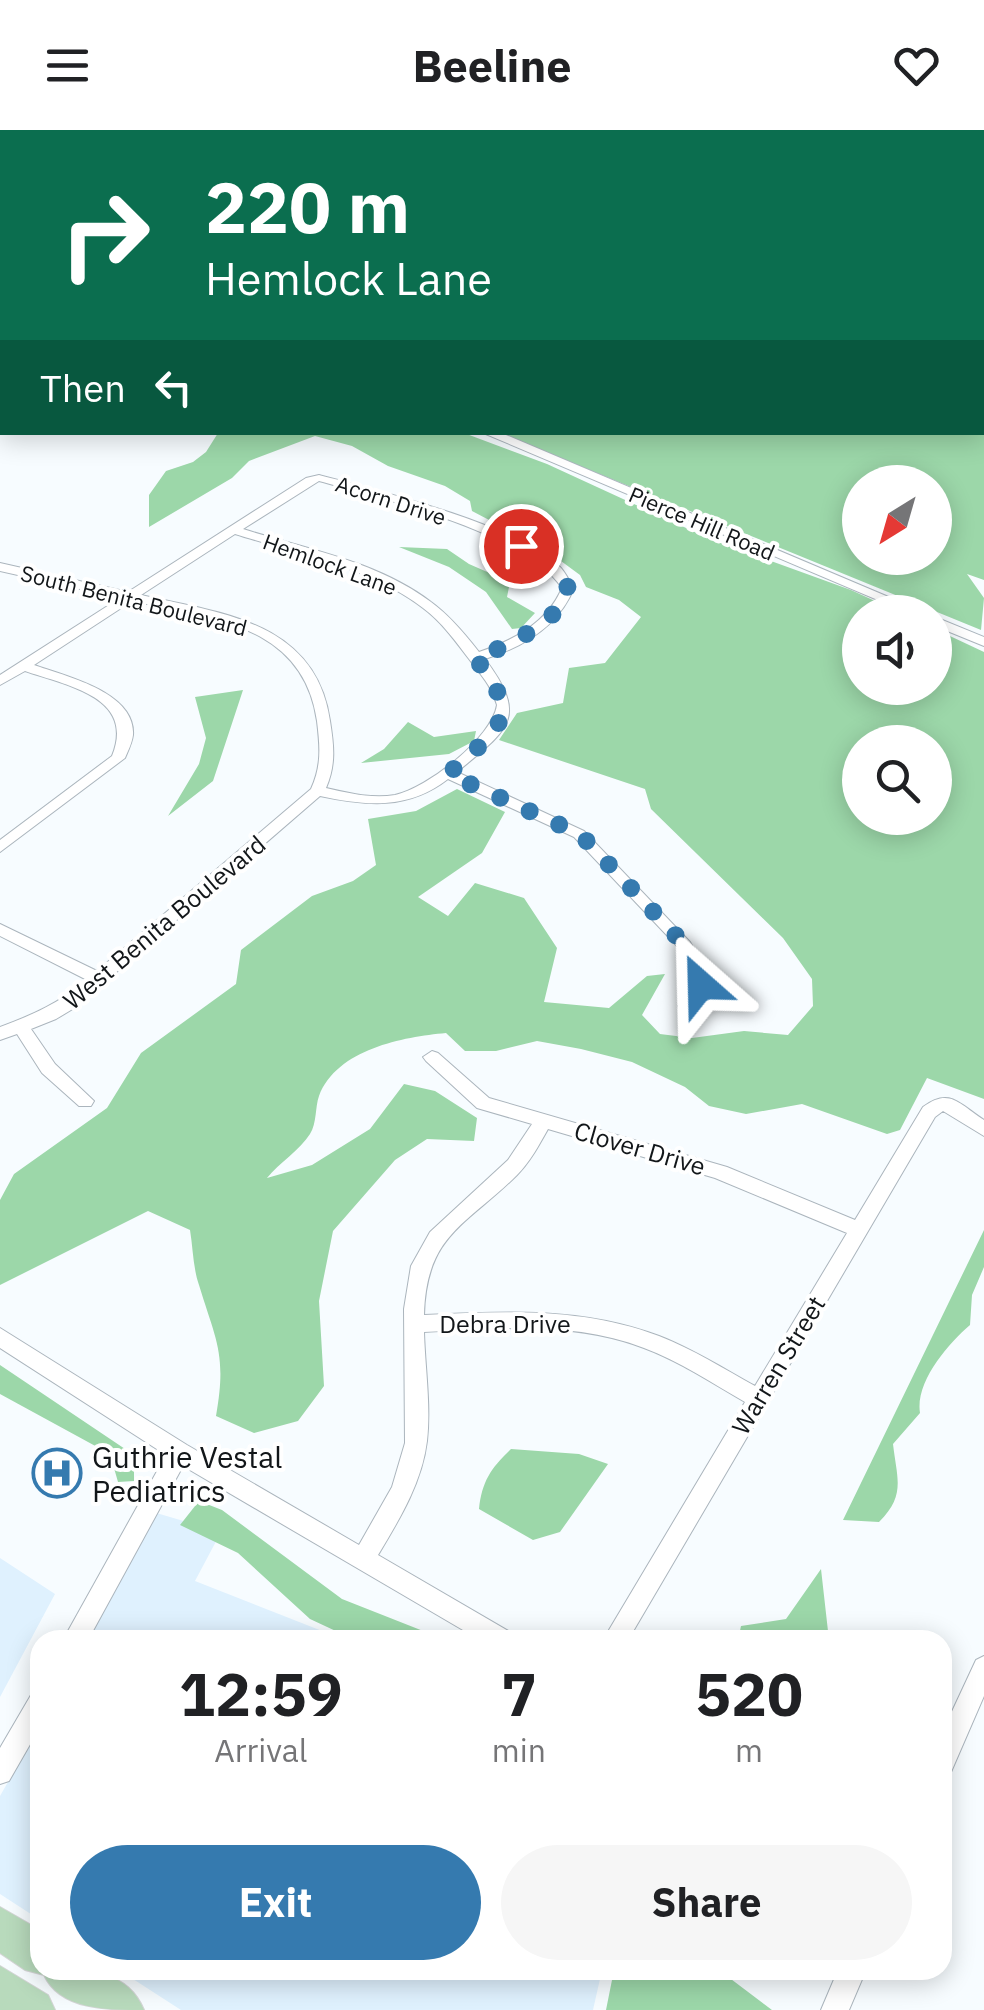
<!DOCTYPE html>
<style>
:root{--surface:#fff;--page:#f6f6f6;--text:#202124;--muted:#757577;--accent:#357aaf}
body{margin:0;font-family:"IBM Plex Sans",sans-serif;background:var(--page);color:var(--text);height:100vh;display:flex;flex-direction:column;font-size:38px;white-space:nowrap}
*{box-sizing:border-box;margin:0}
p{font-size:32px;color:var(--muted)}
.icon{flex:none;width:55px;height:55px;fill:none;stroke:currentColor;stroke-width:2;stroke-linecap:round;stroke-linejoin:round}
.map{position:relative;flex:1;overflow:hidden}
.details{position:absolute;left:30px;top:1500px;width:922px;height:350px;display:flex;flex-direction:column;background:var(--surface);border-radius:30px;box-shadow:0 5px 25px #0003}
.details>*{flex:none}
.top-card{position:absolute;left:0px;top:0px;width:985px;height:305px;box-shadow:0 5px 25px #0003;background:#0b6e4f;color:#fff;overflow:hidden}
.needle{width:65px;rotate:217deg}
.controls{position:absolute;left:842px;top:335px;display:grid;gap:20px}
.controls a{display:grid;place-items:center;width:110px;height:110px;border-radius:50%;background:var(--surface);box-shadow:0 5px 25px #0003;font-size:50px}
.pin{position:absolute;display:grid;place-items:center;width:85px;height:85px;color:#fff;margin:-42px;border:5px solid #fff;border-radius:50%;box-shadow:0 2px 10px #0007}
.me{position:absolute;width:110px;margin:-55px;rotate:335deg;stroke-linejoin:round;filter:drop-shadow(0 0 8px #0008)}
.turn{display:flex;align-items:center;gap:35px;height:210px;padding:0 40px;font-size:45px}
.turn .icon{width:130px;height:130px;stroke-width:2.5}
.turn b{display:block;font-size:70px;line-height:85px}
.then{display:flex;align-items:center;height:95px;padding:0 40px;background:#0003;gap:20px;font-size:38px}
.eta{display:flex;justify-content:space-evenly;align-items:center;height:170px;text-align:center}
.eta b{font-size:60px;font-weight:700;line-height:70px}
.primary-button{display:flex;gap:20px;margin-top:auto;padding:20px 40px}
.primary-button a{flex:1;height:115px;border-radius:60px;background:var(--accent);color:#fff;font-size:40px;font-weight:700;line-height:115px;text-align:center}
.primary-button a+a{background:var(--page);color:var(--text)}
header{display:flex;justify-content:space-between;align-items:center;height:130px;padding:0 40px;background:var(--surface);font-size:45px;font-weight:700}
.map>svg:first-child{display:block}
.built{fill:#dff1fe}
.forest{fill:#9cd7a9;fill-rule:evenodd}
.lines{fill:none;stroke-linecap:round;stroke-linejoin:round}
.minor-casing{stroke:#abb5bd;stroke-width:2}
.tertiary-casing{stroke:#abb5bd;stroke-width:2}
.primary-casing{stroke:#d4d5d6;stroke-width:2}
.minor{fill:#fff;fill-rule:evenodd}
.tertiary{fill:#fff;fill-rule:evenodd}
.primary{fill:#b8dabc;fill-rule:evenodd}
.route{stroke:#357aaf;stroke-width:18;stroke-dasharray:0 32.4}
.labels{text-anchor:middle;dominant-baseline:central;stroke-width:8;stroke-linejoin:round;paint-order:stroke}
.far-street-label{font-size:22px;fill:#121619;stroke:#fff}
.street-label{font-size:25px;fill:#121619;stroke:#fff}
.near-poi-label{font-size:30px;fill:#121619;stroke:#fff;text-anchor:start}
</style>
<header><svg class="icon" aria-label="menu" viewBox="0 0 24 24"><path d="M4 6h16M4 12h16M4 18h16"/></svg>Beeline<svg class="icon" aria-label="heart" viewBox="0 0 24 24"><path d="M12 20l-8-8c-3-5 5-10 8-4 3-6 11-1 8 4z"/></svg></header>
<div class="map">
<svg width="984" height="1880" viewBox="0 0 984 1880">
<rect width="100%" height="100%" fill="#f7fcff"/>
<!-- built -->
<path class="built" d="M153 1382 221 1402 195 1451 345 1510H85Z
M0 1428 55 1464 0 1567Z
M40 1596V1790L0 1764V1666Z
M119 1840H602L593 1880H181Z"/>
<!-- forest -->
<path class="forest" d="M984 120V450L967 444 984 468 981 500 499 303 982 302ZM860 352H935V428H860Z
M218 303H464L547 334 710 409 851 460 899 482H860V558H935V499L984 522V969L927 948 900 1000 887 1004 802 974 746 984 709 976 685 957 632 932 581 919 537 911 496 921H465L446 903C403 907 337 919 319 966 315 977 317 993 310 1004 300 1020 279 1033 267 1048L312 1035 370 999 404 954 435 961 477 988 474 1011 427 1009 395 1030 333 1101 319 1171 324 1256 298 1291 254 1303 216 1286C227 1224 216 1211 199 1155 193 1138 193 1118 190 1100L148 1081 0 1155V1070L14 1044 107 978 141 923 236 854 241 820 312 766 353 751 376 735 368 689 416 681 457 659 505 682 482 723 418 767 448 786 475 753 524 768 557 818 544 872 609 878 647 846 665 844 642 885 660 904 692 908 744 901 788 905 813 876 812 849 783 808 651 679 645 659 499 610 517 583 563 573 569 538 605 533 641 487 619 470 586 457 580 445 546 420 472 381 470 371 445 356 388 336 352 316 315 306 249 331 232 348 149 397V365L166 341 193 332 206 322ZM860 612H935V688H860Z
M399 417 447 419 469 434 510 452 507 467 535 483 521 498 512 499 486 462 449 437Z
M243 560 213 651 168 686 199 634 206 608 195 567Z
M408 592 434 607 476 601 474 611 449 624 361 633 384 619Z
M984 1100V1137L972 1165 970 1195C948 1214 915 1252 920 1283L893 1314C897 1349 906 1365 879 1392L843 1390Z
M0 1235 134 1325V1351L118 1352 110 1324 0 1264Z
M511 1319 579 1324 608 1334 560 1402 533 1410 479 1379C482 1351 491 1338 511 1319Z
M199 1371 222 1380 342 1469 446 1510H355L310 1489 238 1423 180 1395Z
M821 1439 829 1510H738L741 1496 786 1489Z
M614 1840H719L772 1880H606Z"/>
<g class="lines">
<!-- minor casing -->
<g class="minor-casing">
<path id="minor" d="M58 0H67L69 2H61Z
M982 92H984V98H982Z
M0 120 2 121V127L0 126Z
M2 163V169L0 170V164Z
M319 345C377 360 521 396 561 438 566 444 570 452 574 458 558 497 523 517 485 529 530 589 507 600 457 642L584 701 690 812 709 845V855L692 880H680L678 876 693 854V845L676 815 574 707 448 649C408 680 367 676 320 666L76 877 56 889 31 899 55 934 94 971 91 976H79L42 943 17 904 0 910V897C33 885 59 873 87 850L0 806V794L97 841 311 659C322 635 320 616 317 591 303 494 211 488 132 471L34 535C65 546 136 562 133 605 132 613 128 621 125 628L0 722V710L112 626C136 567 68 556 25 541L0 555V545L120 468 0 441V433L128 462 306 348ZM319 351C383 369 525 402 562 458 547 493 514 510 479 522 465 504 449 485 431 472 377 431 306 419 243 399ZM235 404C298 424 370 437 423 478 442 492 456 512 469 529 480 544 492 556 497 575 492 608 427 658 395 665 372 669 348 663 326 658 336 635 334 616 330 591 316 492 222 483 141 465Z
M432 921 438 923 489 968 727 1037 855 1090 923 977C950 957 959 974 984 990V1006L943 981 935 987 628 1510H603L745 1272C712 1253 679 1231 644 1218 574 1191 497 1198 424 1202 425 1238 431 1275 427 1311 422 1353 399 1390 378 1425L510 1502 514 1510H480L183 1336 88 1510H63L166 1325 0 1218V1198L187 1315 359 1415 392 1357 405 1313 404 1179 411 1136 430 1102 508 1030 532 994 477 978 426 931 423 927ZM548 999 715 1048 847 1103 755 1256C724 1239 693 1219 659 1206 583 1177 504 1181 424 1185 426 1104 467 1095 517 1045 530 1032 539 1015 548 999Z
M984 1526V1566L951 1642 942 1645V1603L976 1530Z
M40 1562V1597L9 1651 0 1654V1618L31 1565Z
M838 1840H866L849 1880H821Z"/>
</g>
<!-- tertiary casing -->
<g class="tertiary-casing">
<path id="tertiary" d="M0 212H2V219H0Z
M481 302H499L924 482H906Z
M935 487 984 507V516L935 496Z"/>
</g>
<!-- primary casing -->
<g class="primary-casing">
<path id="primary" d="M0 1777 40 1800V1840C80 1840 126 1836 144 1880 108 1880 60 1880 44 1845L25 1840 0 1823Z
M0 1836 48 1865 55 1880H0Z"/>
</g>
<!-- minor -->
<use href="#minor" class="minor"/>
<!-- tertiary -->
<use href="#tertiary" class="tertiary"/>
<!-- primary -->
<use href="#primary" class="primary"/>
</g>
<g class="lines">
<!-- route -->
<path class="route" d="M521 416C536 424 559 433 566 449 579 484 500 520 475 528 525 590 498 598 448 644L580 704 682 812 693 826 701 855"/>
</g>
<!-- icons -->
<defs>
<g id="hospital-ring" transform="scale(2.5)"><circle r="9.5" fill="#fff" stroke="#357aaf" stroke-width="1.5"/><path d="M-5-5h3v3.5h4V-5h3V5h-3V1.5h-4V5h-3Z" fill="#357aaf"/></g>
</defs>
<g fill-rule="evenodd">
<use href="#hospital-ring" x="57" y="1343"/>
</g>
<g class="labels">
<!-- far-street labels -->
<g class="far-street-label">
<text transform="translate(391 370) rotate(18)">Acorn Drive</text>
<text transform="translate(702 393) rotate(23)">Pierce Hill Road</text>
<text transform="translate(330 434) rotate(20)">Hemlock Lane</text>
<text transform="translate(134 470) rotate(14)">South Benita Boulevard</text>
</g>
<!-- street labels -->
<g class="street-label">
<text transform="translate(164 792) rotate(-40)">West Benita Boulevard</text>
<text transform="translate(640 1018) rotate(16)">Clover Drive</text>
<text x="505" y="1193">Debra Drive</text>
<text transform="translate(778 1235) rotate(-59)">Warren Street</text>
</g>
<!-- near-poi labels -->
<g class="near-poi-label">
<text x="92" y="1326">Guthrie Vestal<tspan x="92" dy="34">Pediatrics</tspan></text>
</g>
</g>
</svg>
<div class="controls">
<a><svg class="needle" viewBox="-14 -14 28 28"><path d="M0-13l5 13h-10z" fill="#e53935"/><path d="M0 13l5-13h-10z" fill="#757577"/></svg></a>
<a><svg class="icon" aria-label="sound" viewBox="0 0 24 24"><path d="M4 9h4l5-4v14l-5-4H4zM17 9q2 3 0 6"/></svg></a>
<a><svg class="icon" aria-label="search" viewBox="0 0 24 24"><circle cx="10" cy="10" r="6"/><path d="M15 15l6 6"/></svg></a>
</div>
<div class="pin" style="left:521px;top:416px;background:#d93025"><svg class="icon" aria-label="arrive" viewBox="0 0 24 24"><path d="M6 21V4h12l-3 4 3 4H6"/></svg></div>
<svg class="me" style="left:701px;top:855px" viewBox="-20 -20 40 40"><path d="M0-17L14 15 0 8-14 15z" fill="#357aaf" stroke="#fff" stroke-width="4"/></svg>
<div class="top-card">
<div class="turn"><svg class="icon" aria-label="right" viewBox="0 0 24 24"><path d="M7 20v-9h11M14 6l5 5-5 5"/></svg><div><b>220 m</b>Hemlock Lane</div></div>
<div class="then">Then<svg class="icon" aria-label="left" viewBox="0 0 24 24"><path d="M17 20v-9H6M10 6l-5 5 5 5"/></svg></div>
</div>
<section class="details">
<div class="eta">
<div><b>12:59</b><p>Arrival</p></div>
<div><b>7</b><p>min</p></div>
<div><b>520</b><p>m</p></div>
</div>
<div class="primary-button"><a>Exit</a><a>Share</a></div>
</section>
</div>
